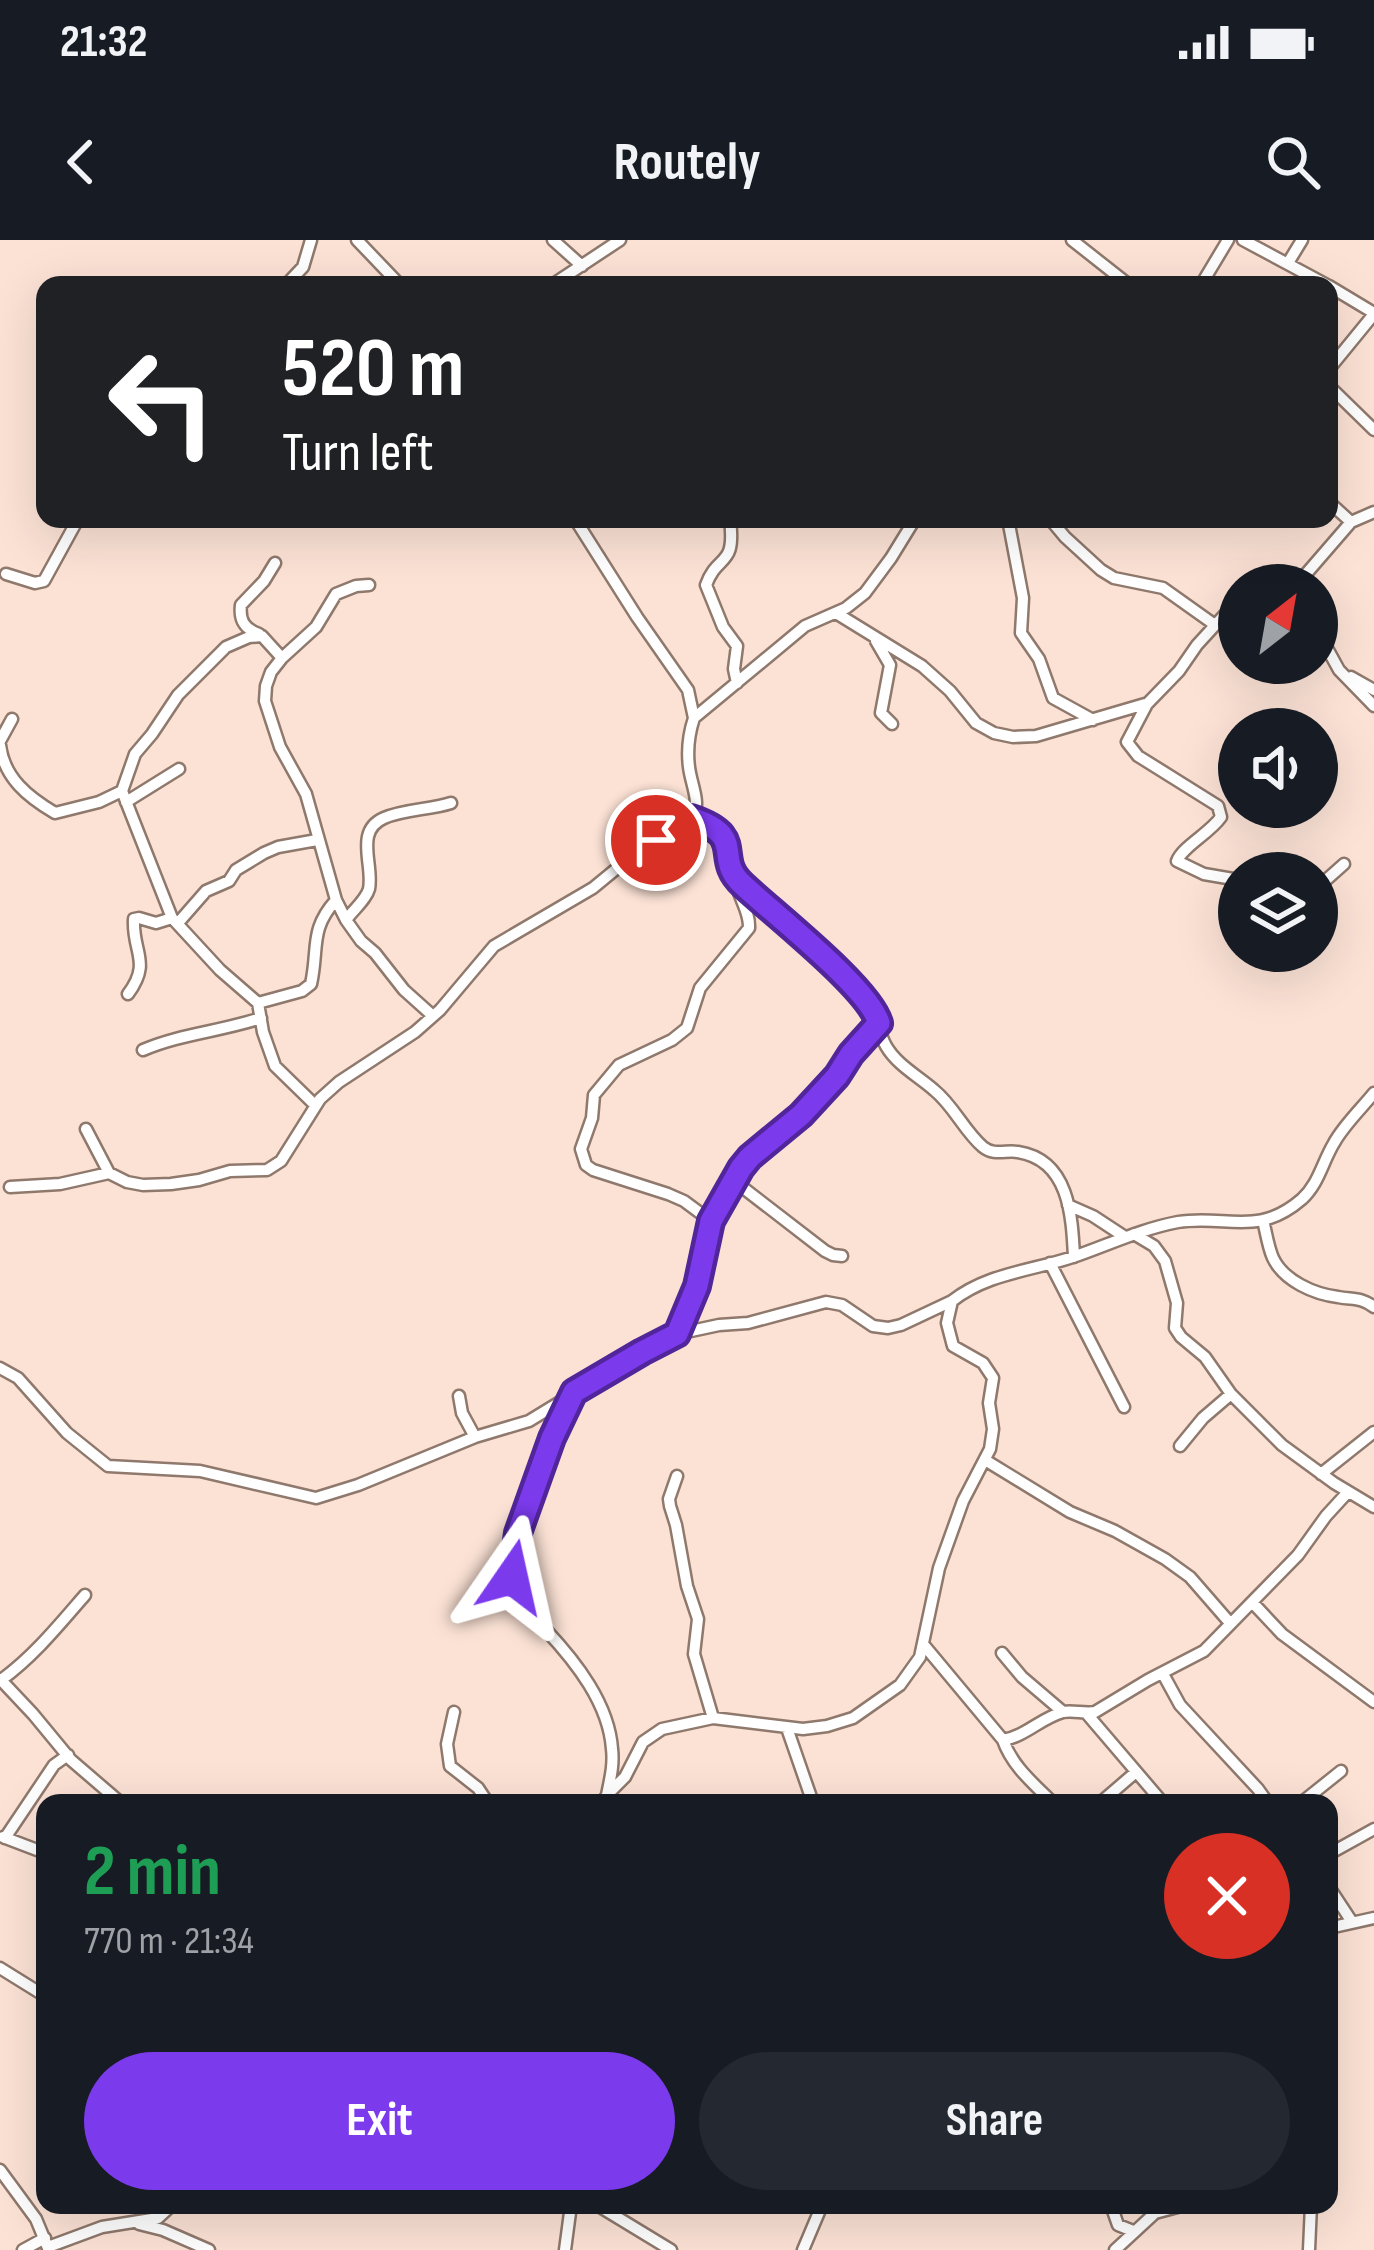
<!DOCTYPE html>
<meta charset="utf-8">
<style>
:root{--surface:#171b24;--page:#242831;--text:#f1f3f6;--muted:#9ea1a6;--accent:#7c3aed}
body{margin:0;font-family:"Sofia Sans Condensed",sans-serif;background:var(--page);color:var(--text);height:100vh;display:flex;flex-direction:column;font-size:45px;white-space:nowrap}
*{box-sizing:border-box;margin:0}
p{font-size:39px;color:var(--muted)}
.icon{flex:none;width:66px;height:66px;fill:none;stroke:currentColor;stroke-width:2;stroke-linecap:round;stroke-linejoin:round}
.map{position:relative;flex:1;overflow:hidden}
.drawer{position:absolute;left:36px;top:1554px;width:1302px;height:420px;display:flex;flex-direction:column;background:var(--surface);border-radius:24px;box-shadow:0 12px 48px #0002}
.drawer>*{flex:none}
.guide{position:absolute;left:36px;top:36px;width:1302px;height:252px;border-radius:24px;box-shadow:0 12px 48px #0002;background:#202124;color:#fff;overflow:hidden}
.needle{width:78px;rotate:31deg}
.controls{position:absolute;left:1218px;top:324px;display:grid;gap:24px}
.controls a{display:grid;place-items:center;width:120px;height:120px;border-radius:50%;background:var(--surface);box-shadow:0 12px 48px #0002;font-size:60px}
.pin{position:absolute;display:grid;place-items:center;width:102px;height:102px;color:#fff;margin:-51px;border:6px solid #fff;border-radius:50%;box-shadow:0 3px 12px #0007}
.me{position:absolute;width:132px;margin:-66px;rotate:11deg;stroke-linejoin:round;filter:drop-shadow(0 0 9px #0008)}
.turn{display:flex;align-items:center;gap:42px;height:252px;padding:0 48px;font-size:54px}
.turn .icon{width:156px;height:156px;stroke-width:2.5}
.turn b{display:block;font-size:84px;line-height:102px}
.round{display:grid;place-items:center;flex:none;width:126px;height:126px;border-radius:63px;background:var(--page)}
.summary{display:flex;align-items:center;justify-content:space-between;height:204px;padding:0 48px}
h1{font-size:72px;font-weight:700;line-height:90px;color:#1e9e55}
.button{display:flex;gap:24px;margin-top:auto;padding:24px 48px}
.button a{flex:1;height:138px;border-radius:72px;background:var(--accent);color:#fff;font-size:48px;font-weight:700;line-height:138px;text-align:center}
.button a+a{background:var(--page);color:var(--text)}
.status{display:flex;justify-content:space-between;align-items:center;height:84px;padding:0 60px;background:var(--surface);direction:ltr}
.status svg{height:33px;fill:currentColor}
header{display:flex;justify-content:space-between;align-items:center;height:156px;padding:0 48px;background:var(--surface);font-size:54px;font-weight:700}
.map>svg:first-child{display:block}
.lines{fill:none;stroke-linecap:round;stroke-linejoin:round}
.minor-casing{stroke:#8f786c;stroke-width:15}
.minor{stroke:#fff;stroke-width:10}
.route-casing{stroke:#51269a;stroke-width:30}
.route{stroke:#7c3aed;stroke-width:21}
</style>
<div class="status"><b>21:32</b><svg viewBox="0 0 49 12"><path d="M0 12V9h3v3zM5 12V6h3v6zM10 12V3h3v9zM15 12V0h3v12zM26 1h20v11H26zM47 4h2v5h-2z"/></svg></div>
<header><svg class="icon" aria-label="back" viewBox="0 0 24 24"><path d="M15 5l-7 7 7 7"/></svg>Routely<svg class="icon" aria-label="search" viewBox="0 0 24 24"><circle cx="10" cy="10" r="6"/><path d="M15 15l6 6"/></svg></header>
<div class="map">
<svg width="1374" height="2010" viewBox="0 0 1374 2010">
<rect width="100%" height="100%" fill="#fce2d5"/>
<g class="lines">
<!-- minor casing -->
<g class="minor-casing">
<path id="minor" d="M357 0 400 45
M553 0 582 26
M1072 0 1129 45
M1243 0 1327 45
M1288 23 1302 0
M286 45 303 27 311 0
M552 45 620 0
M1201 45 1228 0
M1329 46 1374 73
M1329 129 1374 74
M1329 146 1374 190
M1329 262 1351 282
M575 279 637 377 688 450 694 478
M730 279C736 329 718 312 706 345L723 387 737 406 734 429 737 443
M1008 279 1023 358 1021 393 1039 419 1053 458 1093 480
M1050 279 1065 297 1101 330 1114 338 1163 348 1215 385
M6 334 35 343 44 341 78 279
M369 345 356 346 336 354 316 387 282 418 271 432 266 446 265 461 280 507 306 554 336 660 346 680 361 701 375 713 404 750 433 776
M1285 345 1306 334
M1305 345 1306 334 1351 282 1374 272
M1239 359 1197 405 1179 431 1147 464 1127 502 1138 516 1218 566 1221 577C1209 594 1183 606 1177 621L1204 634 1239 640
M836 373 922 426 950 451 976 483 994 493 1013 497 1036 496 1145 464
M1317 390 1339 430 1374 466
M259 394C245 389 239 381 241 365L264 341 275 323
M876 401 890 425 881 473 892 484
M282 418 262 396 249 397 226 407 178 455 152 494 135 514 122 551 172 678 220 730 258 763 263 792 275 826 315 865
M1351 437 1374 450
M0 501 12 479
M0 505C4 538 28 557 55 573L99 562 122 551
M126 562 179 529
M691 578C746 596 714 610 737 640 757 666 791 687 815 709 834 727 851 745 869 763 878 777 878 792 886 806 897 825 918 836 934 850 954 866 964 891 983 907 994 916 1006 910 1018 912 1069 920 1072 975 1074 1017
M1317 648 1344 624
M346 680C353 670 366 660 369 649 374 625 354 591 384 578 405 569 429 570 451 563
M178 683 206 651 229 641 236 630 264 613 278 607 317 600
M128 754C152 722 132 712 134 679L139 678 156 683 172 678
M258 763 302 751 311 744C319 708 309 690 336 660
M143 810C180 794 222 791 261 778
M86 889 109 933 127 942 143 945 171 944 199 940 230 931 267 930 281 921 320 859 339 842 415 792 440 770 494 706 593 648 638 611 694 576C700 560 691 544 689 527 687 511 689 493 694 478L805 386 846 368 865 353 891 318 915 279
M733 940 825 1011 833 1015 842 1016
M10 947 60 944 109 933
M1068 965 1093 976 1125 997
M1263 980C1266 992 1268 1007 1273 1018 1284 1041 1314 1054 1338 1057 1353 1060 1361 1057 1374 1067
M711 981 684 961 668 954 593 930 586 925 581 909 592 878 594 855 619 825 672 800 687 788 700 748 749 688C750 670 737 657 736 639
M1134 994 1154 1006 1165 1021 1177 1063 1175 1088 1181 1097 1205 1117 1231 1154 1282 1205 1334 1243 1374 1267
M1050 1023 1124 1167
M677 1094 697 1047 711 981 741 928 801 875 837 836 851 815 879 783
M0 1128 18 1138 67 1193 108 1226 200 1231 316 1258 358 1245 475 1197 529 1181 642 1112 677 1094 719 1085 748 1083 826 1062 842 1065 873 1086 888 1088 901 1085 952 1061
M573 1155C553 1193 509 1296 512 1337 515 1361 531 1375 546 1390 576 1422 609 1464 612 1509 614 1525 610 1540 607 1555
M459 1156 462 1173 475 1197
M1180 1206 1203 1178 1231 1154
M985 1220 1070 1272 1115 1291 1165 1319 1190 1337 1230 1383
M1321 1234 1374 1192
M677 1236 669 1259 670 1266 676 1285 687 1346 698 1379 694 1414 713 1478
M1252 1362 1282 1394 1374 1462
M923 1404 1003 1500C1026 1496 1041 1478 1063 1472 1073 1470 1085 1474 1095 1472L1148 1440 1204 1411 1298 1315 1326 1276 1348 1252
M1002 1413 1022 1437 1063 1472
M1163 1434 1180 1465 1258 1549 1268 1563
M0 1439 33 1474 71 1520 121 1563
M1 1440C33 1417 59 1385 85 1355
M454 1472 447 1504 450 1526 478 1548 488 1563
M1087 1474 1163 1563
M787 1488 813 1563
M1003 1500C1012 1526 1034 1544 1053 1563
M602 1563 607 1555 625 1537 643 1502 662 1489 713 1478 803 1489 827 1486 853 1478 900 1445 920 1417 939 1328 963 1261 990 1209 993 1189 989 1163 993 1138 983 1123 953 1106 947 1083 952 1061C988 1033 1031 1031 1073 1017 1108 1005 1141 989 1178 982 1226 974 1257 998 1302 959 1319 943 1322 923 1334 903 1344 885 1361 869 1374 853
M1100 1563 1136 1532
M1301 1563 1341 1531
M3 1597 45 1613
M5 1598 54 1525 68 1515
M1329 1614 1374 1589
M1329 1647 1352 1682
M1329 1688 1374 1678
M0 1728 45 1756
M0 1930 36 1979 48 2008
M597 1965 671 2010
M1111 1965 1118 1985 1133 1991
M139 1984 163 1990 209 2010
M48 2007 102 1987 158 1978 172 1965
M23 2010 45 1998
M565 2010 571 1965
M803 2010 822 1965
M1115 2010 1155 1973 1185 1965
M1309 2010 1311 1965"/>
</g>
<!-- minor -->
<use href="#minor" class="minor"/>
</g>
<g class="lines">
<!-- route casing -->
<g class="route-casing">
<path id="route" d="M512 1337 518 1293 552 1198 574 1152 642 1112 677 1094 697 1046 711 981 741 928 750 917 801 875 837 836 851 814 879 783C869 748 774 674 743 645 712 617 749 597 691 578L656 600"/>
</g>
<!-- route -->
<use href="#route" class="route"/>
</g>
</svg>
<div class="controls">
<a><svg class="needle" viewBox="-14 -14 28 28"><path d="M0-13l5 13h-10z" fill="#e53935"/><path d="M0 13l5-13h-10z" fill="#9ea1a6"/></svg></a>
<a><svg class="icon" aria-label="sound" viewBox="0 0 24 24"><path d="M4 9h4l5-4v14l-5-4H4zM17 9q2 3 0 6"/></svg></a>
<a><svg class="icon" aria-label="layers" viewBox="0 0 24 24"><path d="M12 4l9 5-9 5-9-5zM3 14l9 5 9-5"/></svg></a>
</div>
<div class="pin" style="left:656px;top:600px;background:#d93025"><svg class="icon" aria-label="arrive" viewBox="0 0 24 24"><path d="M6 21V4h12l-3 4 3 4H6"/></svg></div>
<svg class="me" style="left:512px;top:1337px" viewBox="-20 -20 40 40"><path d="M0-17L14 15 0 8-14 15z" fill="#7c3aed" stroke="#fff" stroke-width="4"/></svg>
<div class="guide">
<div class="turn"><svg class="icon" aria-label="left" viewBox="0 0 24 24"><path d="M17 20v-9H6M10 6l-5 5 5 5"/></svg><div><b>520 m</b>Turn left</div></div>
</div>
<section class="drawer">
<div class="summary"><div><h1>2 min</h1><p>770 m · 21:34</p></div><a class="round" style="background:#d93025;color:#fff"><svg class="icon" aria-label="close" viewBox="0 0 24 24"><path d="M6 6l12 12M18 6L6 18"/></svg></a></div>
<div class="button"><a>Exit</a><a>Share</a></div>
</section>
</div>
